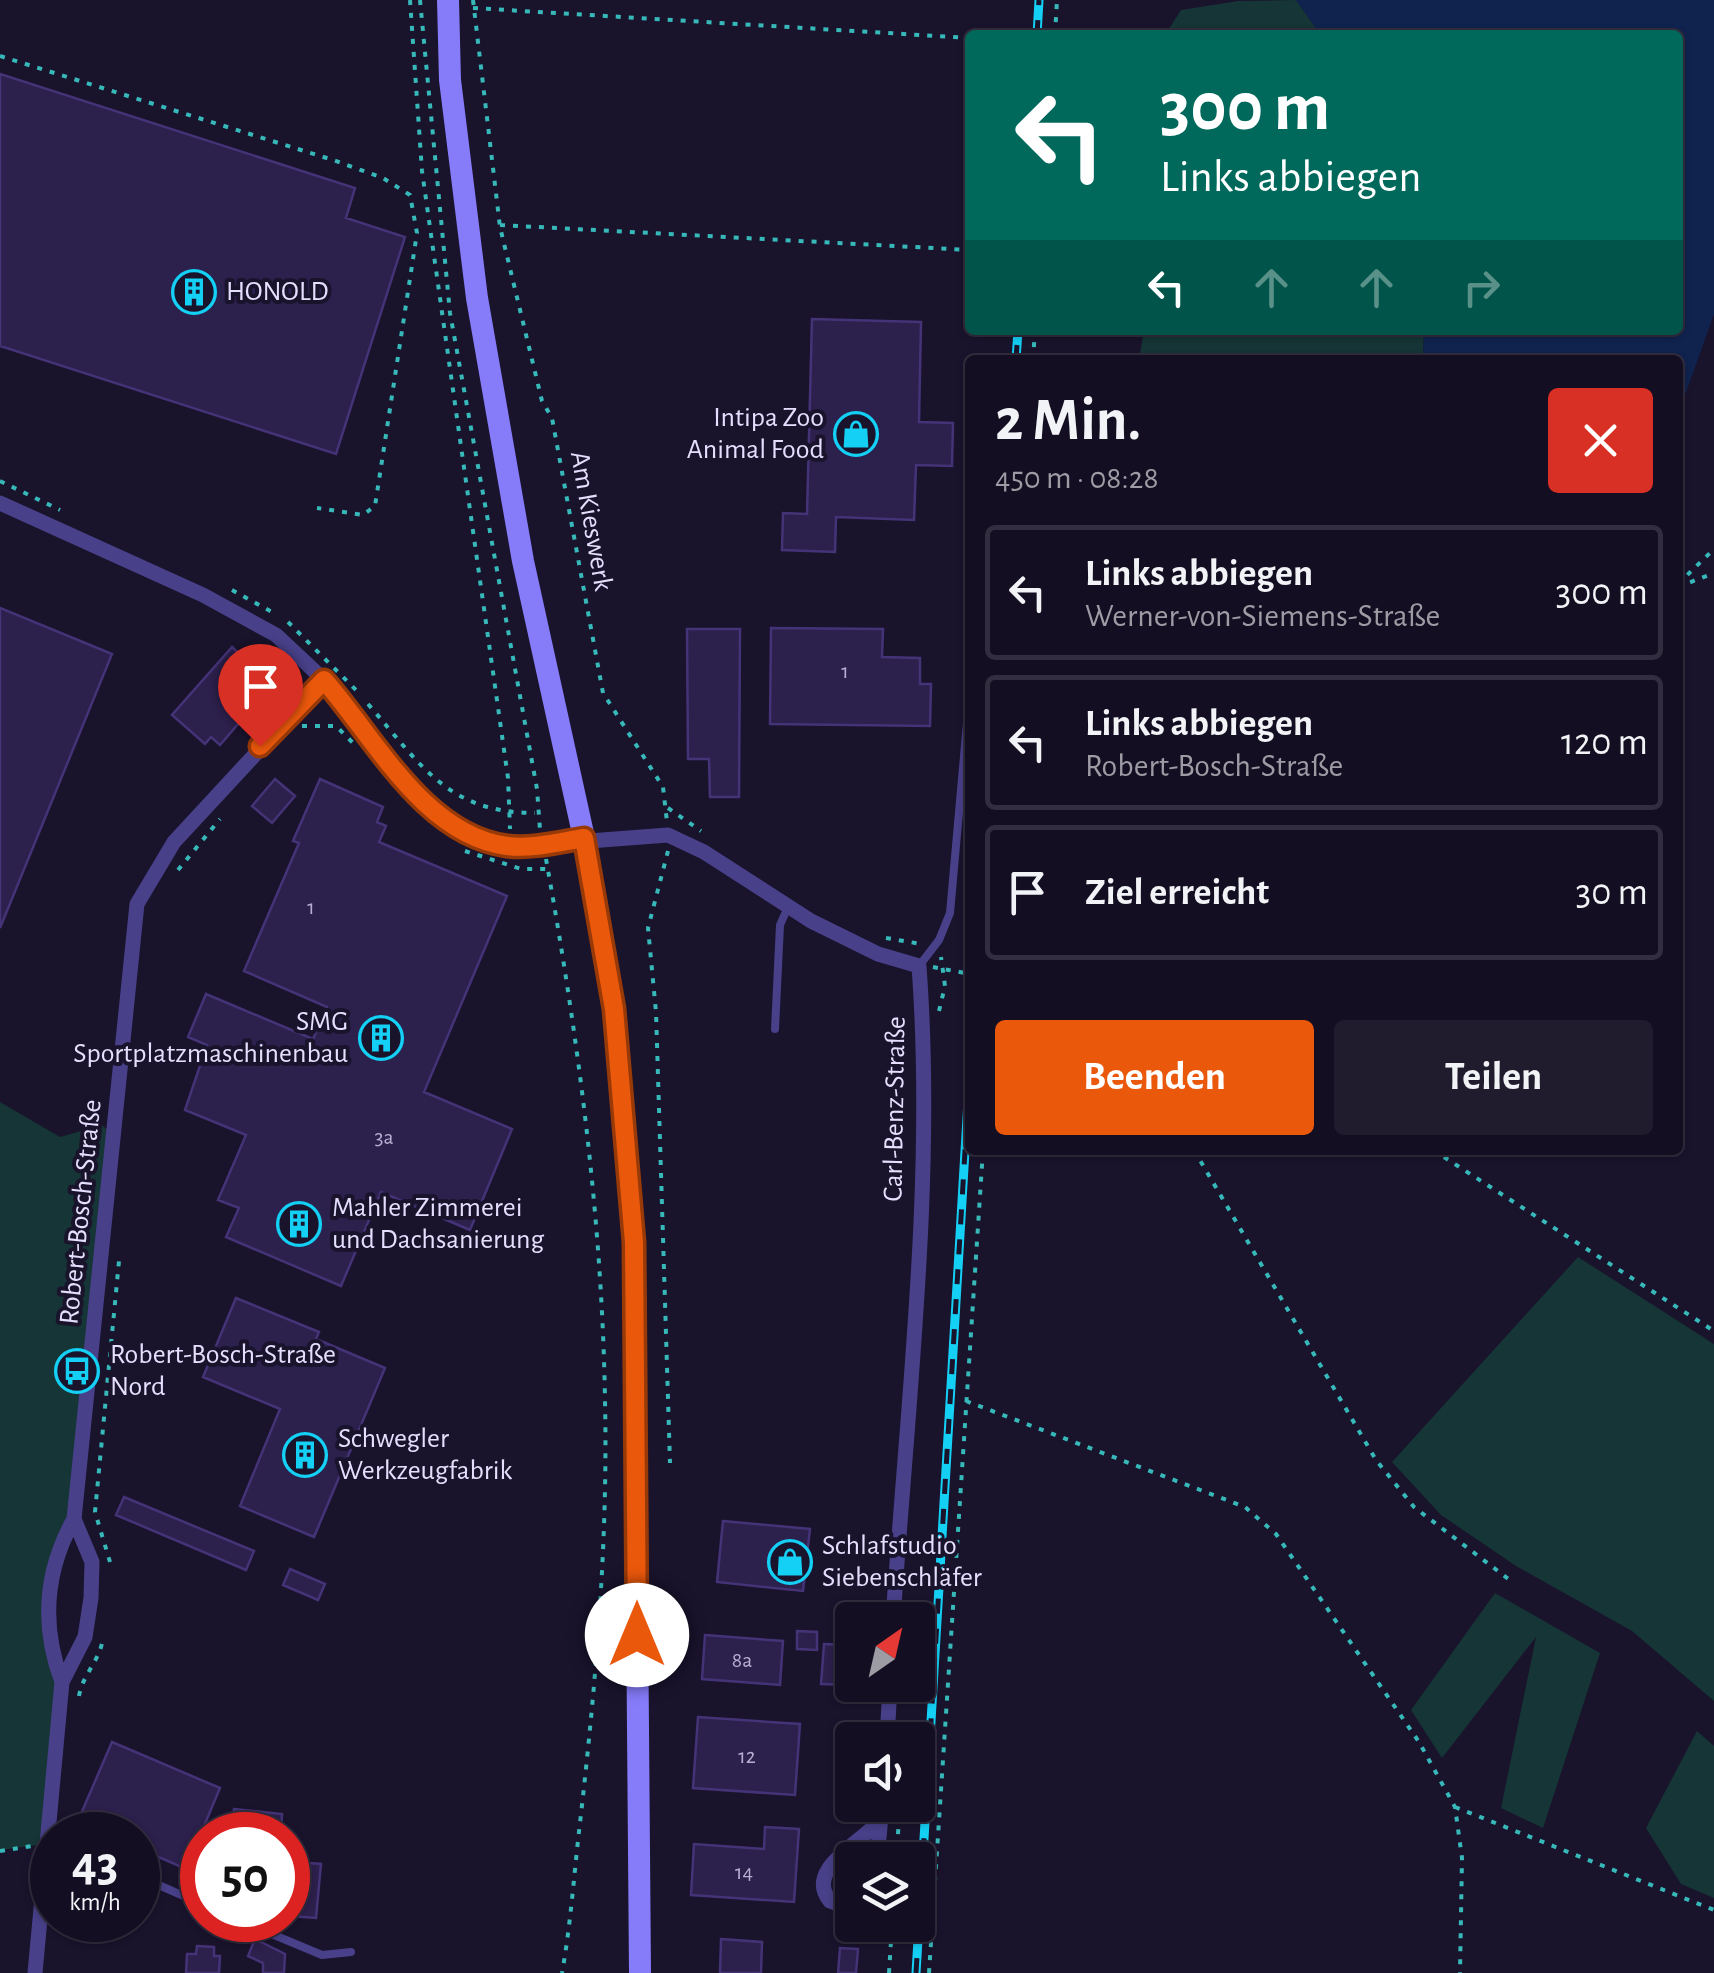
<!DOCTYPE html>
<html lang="de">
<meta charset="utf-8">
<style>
:root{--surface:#130e21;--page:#201c2e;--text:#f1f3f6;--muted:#9d9ca5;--line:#322e3f;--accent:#ea580c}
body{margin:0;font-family:"Alegreya Sans",sans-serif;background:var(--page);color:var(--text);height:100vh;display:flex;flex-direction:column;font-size:38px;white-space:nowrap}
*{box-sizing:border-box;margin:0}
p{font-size:32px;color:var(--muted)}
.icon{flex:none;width:55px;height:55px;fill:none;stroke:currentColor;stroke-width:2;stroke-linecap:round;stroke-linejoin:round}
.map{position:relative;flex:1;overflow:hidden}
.side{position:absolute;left:965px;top:355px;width:718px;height:800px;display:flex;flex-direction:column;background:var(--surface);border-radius:10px;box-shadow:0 2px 8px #0004,0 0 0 2px var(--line)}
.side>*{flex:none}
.top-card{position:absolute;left:965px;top:30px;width:718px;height:305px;border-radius:10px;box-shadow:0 2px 8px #0004,0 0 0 2px var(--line);background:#00695c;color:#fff;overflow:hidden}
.needle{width:65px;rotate:34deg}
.fabs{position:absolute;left:835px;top:1602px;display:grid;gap:20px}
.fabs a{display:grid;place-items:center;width:100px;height:100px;border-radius:10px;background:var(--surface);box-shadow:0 2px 8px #0004,0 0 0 2px var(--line);font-size:50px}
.speed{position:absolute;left:30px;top:1812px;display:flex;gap:20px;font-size:50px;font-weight:700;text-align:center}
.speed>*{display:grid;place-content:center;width:130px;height:130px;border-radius:50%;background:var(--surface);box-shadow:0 2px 8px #0004,0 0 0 2px var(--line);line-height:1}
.speed small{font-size:25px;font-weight:400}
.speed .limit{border:15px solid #d22;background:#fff;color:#111}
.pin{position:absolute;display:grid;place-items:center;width:85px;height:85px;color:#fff;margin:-102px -42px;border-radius:50% 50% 50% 0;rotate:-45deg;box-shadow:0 0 10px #0007}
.pin .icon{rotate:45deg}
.me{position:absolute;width:110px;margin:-55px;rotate:0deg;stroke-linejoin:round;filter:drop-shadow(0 0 8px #0008)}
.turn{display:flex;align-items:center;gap:35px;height:210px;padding:0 30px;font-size:45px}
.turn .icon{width:130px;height:130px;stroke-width:2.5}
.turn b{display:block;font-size:70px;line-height:85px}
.lanes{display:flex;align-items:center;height:95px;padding:0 30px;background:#0003;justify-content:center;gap:50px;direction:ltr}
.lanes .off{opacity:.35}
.round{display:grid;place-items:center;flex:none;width:105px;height:105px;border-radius:10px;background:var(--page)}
.summary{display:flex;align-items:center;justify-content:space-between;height:170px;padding:0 30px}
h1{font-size:60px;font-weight:700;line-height:75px}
.primary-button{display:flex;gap:20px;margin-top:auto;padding:20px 30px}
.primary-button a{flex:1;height:115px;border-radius:10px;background:var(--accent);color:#fff;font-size:40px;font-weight:700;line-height:115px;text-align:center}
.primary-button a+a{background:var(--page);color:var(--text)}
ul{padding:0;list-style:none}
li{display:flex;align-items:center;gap:30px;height:135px;margin:0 20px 15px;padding:0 10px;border:5px solid var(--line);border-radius:10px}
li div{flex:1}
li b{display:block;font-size:38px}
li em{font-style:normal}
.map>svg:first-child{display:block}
.green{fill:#163536}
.water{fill:#10234e}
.building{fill:#2c204c;stroke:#453377;stroke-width:2.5}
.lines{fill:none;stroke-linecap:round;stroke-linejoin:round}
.path{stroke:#37b9ba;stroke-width:4;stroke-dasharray:5 8;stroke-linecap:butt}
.lane{stroke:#484089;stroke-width:8}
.street{stroke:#484089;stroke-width:15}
.secondary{stroke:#867bf9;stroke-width:22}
.rail-casing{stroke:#14d0f5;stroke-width:9}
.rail{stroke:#19132c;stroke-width:5;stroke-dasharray:15;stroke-linecap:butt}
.route-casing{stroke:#983908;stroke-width:25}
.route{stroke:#ea580c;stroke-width:18}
.labels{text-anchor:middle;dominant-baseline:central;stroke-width:8;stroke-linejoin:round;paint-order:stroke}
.number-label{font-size:22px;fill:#b7afd2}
.poi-label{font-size:28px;fill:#e5dffe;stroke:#19132c;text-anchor:start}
.street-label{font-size:28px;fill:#e5dffe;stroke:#19132c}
</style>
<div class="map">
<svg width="1714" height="1973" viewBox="0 0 1714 1973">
<rect width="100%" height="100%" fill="#19132c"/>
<!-- green -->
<path class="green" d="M1296 0 1321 35H1165L1181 10 1238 1Z
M1144 330H1424L1423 360H1139Z
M0 1102 60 1137 102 1125 115 1137 73 1519 49 1593 61 1682 46 1844 0 1850Z
M1578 1257 1714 1344V1701L1632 1631 1516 1566 1441 1515 1392 1462Z
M1495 1593 1600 1653 1543 1828 1501 1808 1536 1637 1442 1758 1411 1710Z
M1697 1731 1714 1746V1898L1681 1884 1646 1828Z"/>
<!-- water -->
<path class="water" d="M1296 0H1714V314L1678 415V360H1423L1424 330H1678V35H1321Z"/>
<!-- building -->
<path class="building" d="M0 74 355 188 346 218 405 237 336 454 0 346Z
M812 319 921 322 919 422 953 423 952 466 916 465 914 520 836 517 835 552 782 550 783 513 807 514Z
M0 608 112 654 0 928Z
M771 628 883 629 882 657 920 658V684H931L930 726 770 724Z
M687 629H740L739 797H710L709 759H688Z
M232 647 288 702 285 705 252 690 235 709 244 717 220 745 211 737 205 744 172 715Z
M275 779 295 796 272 823 252 806Z
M320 779 383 807 377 822 386 826 379 842 507 896 424 1092 512 1129 470 1230 381 1192 341 1286 226 1237 239 1208 218 1200 246 1135 185 1110 207 1045 188 1037 206 994 313 1039 327 1007 244 971 299 843 293 841Z
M236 1298 319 1332 316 1339 385 1368 314 1537 240 1506 280 1409 203 1377Z
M124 1497 254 1551 246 1570 116 1515Z
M723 1521 810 1529 803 1591 717 1582Z
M290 1569 325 1584 318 1600 283 1585Z
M797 1631 817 1632V1650L797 1649Z
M705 1635 783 1641 780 1685 702 1679Z
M824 1644 852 1645V1685L821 1684Z
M698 1717 800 1724 795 1795 693 1788Z
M112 1742 220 1788 186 1869 138 1848V1835H106L77 1823Z
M234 1809 282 1814 281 1835H232Z
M765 1827 799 1829 794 1902 691 1895 694 1844 764 1849Z
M295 1862 321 1864 316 1918 290 1916Z
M255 1939 285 1954 284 1973H263V1963L248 1956Z
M721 1939 762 1942 761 1973H720Z
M197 1946 214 1947V1956H220L219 1973H186L187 1954H196Z
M840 1948 858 1949 856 1973H838Z"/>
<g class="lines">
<!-- path -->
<path class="path" d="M410 0 422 171 508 778 510 829
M420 0 450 313 537 789 540 830
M473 0 500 227 542 401 552 418 603 693 663 787 667 822
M473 8 970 38
M1055 35 1057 0
M0 56 333 160 383 178 410 195 417 233 375 506 363 515 317 508
M500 225 970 250
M1033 360 1035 330
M0 481 60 510
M1678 584 1714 549
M1678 587 1714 573
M232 590 272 612
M288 622 356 690
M368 704C421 765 448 813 535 813
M302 726H336L355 745
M668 808 701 831
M465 851 521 869H547
M668 851 648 928 656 1012 670 1463
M546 859C578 1037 602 1218 605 1400 608 1541 596 1682 580 1823 574 1873 571 1923 562 1973
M178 870 220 819
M886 938 921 944
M933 967 970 974
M939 1011 945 986 941 957
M1194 1150 1376 1460 1414 1507 1511 1581
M1433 1150 1714 1331
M966 1401 1245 1507 1276 1534 1419 1742 1455 1807 1462 1858 1460 1973
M110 1562 95 1512 119 1261
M79 1696C83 1673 101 1660 103 1637
M1455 1807 1714 1910
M0 1851 32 1846
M896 1860 899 1820
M889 1973 892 1925
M929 1973 983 1150"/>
<!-- lane -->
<path class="lane" d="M919 966 939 940 950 913 970 689
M775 1029 780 925 788 907
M138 1876 202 1904
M238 1920 322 1955 351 1952"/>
<!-- street -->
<path class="street" d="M0 503 203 595 276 635 324 680 433 810 464 833 510 847 668 835 704 852 811 921 878 954 919 966C935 1182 907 1404 893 1620
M62 1682C41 1626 45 1571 74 1519L137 904 174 842 324 680
M887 1740 890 1685
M877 1860 882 1805
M852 1909 830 1901C804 1869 862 1843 880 1820
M35 1973 62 1682 85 1637 91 1598 92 1562 74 1519"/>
<!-- secondary -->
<path class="secondary" d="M448 0 450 80 477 298 523 561 584 838 614 1009 634 1241 640 1973"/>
<!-- rail casing -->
<g class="rail-casing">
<path id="rail" d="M1037 35 1039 0
M1016 360 1018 330
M916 1973 970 1067"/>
</g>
<!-- rail -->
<use href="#rail" class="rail"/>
</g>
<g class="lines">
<!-- route casing -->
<g class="route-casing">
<path id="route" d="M260 746 324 680C375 738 424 835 507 846 532 849 559 842 584 838L614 1009 634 1242 637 1635"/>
</g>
<!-- route -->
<use href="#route" class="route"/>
</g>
<!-- icons -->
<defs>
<g id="building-ring" transform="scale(2.25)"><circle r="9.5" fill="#19132c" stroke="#14d0f5" stroke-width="1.5"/><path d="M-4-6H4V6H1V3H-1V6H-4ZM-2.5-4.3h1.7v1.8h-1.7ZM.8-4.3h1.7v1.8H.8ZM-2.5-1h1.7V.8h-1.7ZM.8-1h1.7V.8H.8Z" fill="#14d0f5"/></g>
<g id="shop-ring" transform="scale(2.25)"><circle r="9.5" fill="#19132c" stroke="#14d0f5" stroke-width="1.5"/><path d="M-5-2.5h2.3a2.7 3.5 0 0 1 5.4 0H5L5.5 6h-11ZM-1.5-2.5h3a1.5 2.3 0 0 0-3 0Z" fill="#14d0f5"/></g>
<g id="bus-ring" transform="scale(2.25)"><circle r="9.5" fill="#19132c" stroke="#14d0f5" stroke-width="1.5"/><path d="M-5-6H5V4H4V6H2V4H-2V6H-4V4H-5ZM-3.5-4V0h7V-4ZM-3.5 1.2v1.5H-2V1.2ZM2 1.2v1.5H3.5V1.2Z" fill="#14d0f5"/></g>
</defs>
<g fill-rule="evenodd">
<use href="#building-ring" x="194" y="292"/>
<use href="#shop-ring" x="856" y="434"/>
<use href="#building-ring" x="381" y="1038"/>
<use href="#building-ring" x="299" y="1224"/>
<use href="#bus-ring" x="77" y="1371"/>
<use href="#building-ring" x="305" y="1455"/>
<use href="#shop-ring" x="790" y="1562"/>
</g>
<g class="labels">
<!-- number labels -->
<g class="number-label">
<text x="845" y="671">1</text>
<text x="311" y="907">1</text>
<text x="384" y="1137">3a</text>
<text x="742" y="1660">8a</text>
<text x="747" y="1756">12</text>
<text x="744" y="1872">14</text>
</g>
<!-- poi labels -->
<g class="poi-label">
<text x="226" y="292">HONOLD</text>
<text x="824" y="418" text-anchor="end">Intipa Zoo<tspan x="824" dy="32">Animal Food</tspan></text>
<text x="348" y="1022" text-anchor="end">SMG<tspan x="348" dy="32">Sportplatzmaschinenbau</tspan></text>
<text x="332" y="1208">Mahler Zimmerei<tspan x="332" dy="32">und Dachsanierung</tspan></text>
<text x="110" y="1355">Robert-Bosch-Straße<tspan x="110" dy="32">Nord</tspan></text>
<text x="338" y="1439">Schwegler<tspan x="338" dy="32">Werkzeugfabrik</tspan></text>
<text x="822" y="1546">Schlafstudio<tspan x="822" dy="32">Siebenschläfer</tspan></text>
</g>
<!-- street labels -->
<g class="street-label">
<text transform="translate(591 521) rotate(80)">Am Kieswerk</text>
<text transform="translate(895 1109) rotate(-89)">Carl-Benz-Straße</text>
<text transform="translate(81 1212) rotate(-84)">Robert-Bosch-Straße</text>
</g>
</g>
</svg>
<div class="fabs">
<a><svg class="needle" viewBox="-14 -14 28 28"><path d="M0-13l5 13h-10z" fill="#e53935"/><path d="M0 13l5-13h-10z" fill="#9d9ca5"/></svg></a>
<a><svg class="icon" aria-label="sound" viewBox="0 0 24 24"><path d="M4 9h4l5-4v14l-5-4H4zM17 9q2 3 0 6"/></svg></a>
<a><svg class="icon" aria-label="layers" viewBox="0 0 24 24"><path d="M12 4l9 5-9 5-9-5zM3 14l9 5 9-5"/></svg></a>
</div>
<div class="speed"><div>43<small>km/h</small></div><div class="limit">50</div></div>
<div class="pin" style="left:260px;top:746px;background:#d93025"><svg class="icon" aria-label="arrive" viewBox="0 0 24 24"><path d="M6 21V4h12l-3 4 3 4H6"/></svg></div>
<svg class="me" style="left:637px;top:1635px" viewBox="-20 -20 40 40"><circle r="19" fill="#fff"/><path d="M0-13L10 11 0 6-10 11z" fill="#ea580c"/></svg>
<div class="top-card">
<div class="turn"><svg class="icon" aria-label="left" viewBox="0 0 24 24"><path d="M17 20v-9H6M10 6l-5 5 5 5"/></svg><div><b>300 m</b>Links abbiegen</div></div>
<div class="lanes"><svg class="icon" aria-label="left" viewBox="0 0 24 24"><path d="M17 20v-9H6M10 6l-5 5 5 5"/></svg><svg class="icon off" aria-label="ahead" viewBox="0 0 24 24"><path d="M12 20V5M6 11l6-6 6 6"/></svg><svg class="icon off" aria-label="ahead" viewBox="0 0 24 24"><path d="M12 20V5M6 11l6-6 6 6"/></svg><svg class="icon off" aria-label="right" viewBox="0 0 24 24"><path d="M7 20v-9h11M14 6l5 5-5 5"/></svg></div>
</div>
<section class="side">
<div class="summary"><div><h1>2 Min.</h1><p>450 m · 08:28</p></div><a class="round" style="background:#d93025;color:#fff"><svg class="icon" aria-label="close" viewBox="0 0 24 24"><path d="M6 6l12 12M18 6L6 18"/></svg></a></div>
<ul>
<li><svg class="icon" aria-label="left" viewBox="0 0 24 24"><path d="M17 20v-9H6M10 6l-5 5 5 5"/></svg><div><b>Links abbiegen</b><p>Werner-von-Siemens-Straße</p></div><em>300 m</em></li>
<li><svg class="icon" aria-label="left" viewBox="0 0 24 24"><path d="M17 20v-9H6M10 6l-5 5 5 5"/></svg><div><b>Links abbiegen</b><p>Robert-Bosch-Straße</p></div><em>120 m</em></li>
<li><svg class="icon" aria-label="arrive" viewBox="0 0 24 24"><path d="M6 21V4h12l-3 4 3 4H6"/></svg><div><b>Ziel erreicht</b></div><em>30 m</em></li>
</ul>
<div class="primary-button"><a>Beenden</a><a>Teilen</a></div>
</section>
</div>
